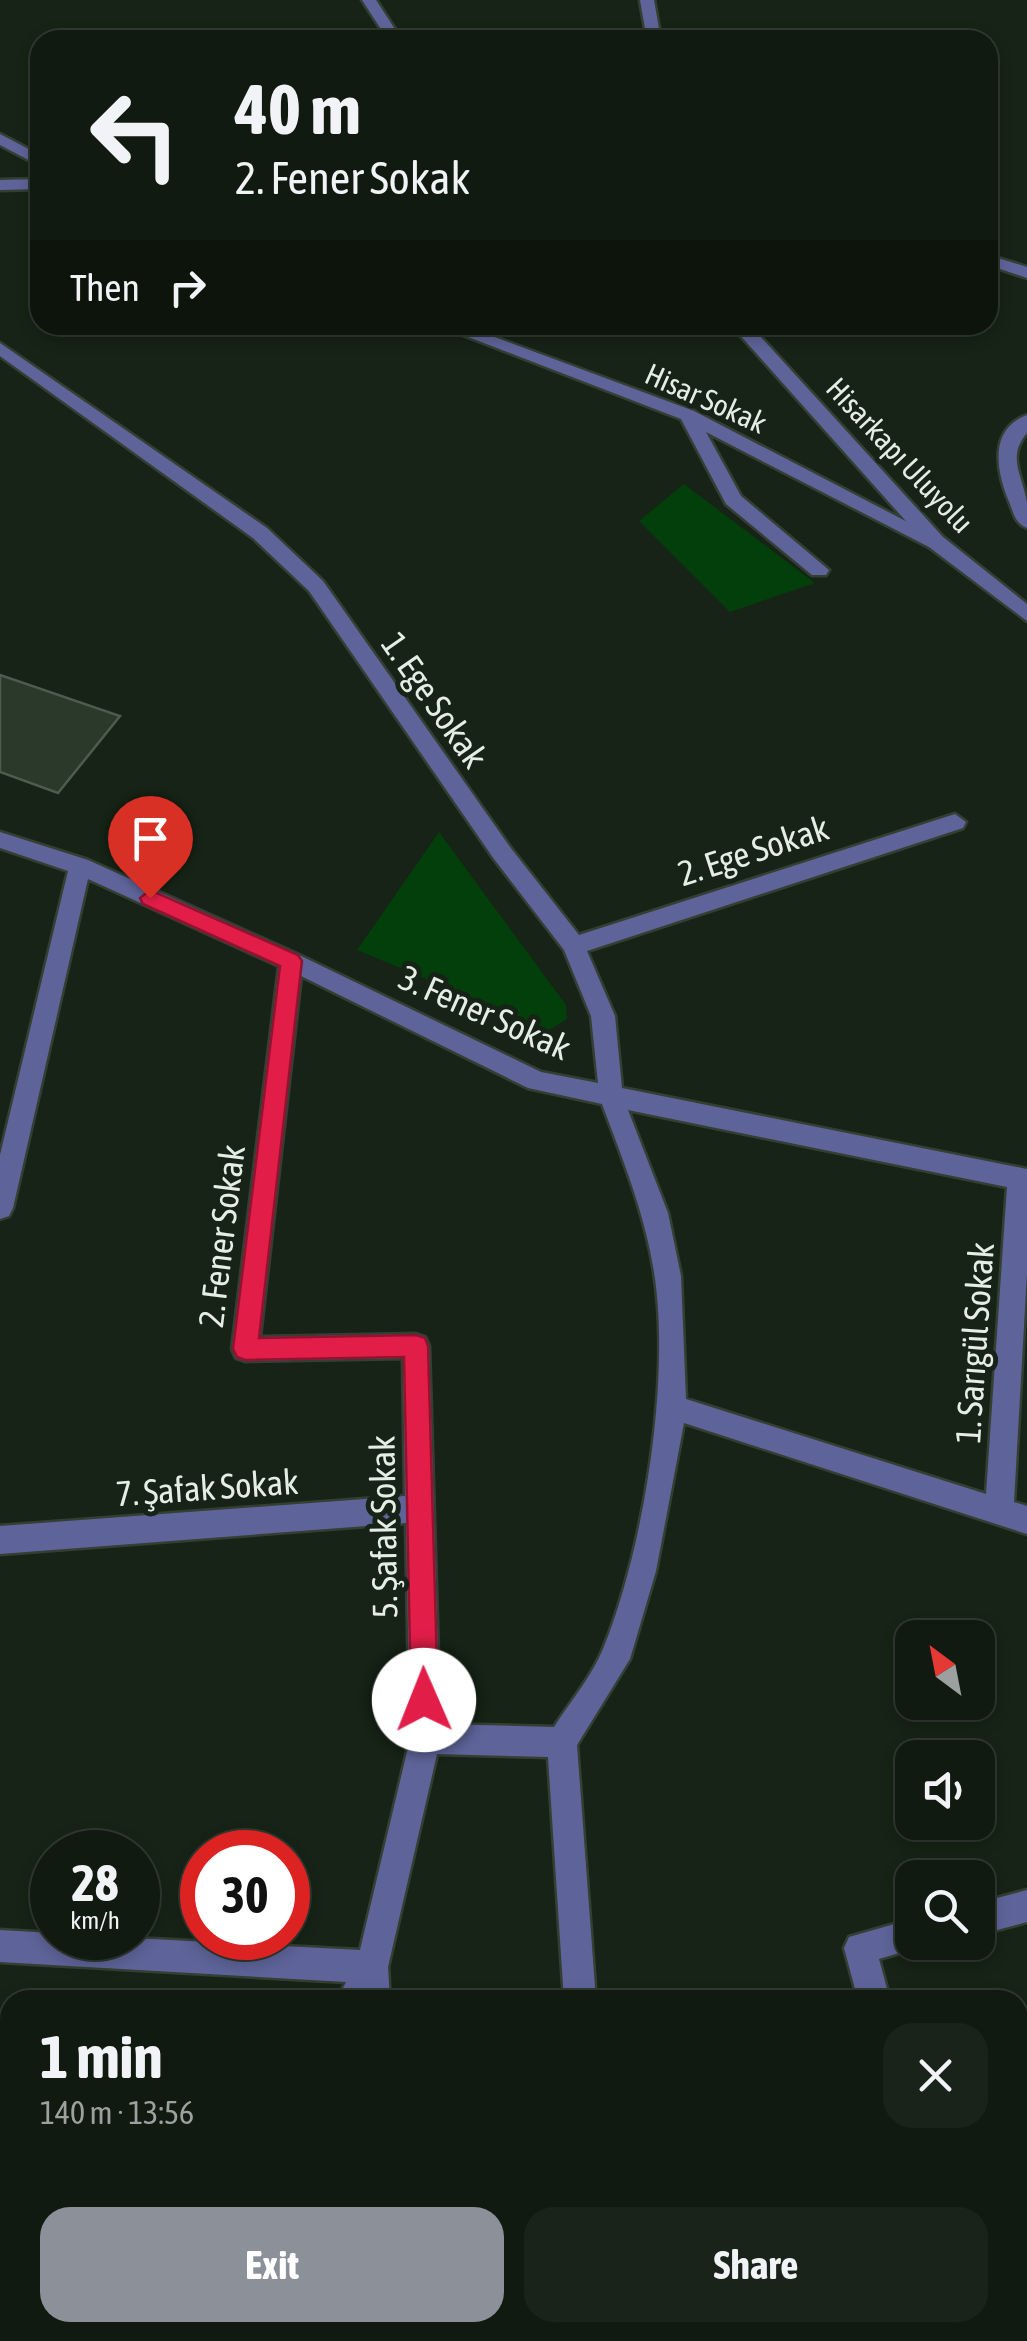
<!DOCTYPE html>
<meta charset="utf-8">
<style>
:root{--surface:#101a10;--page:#192319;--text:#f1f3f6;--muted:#9ca19f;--line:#303830;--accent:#8c9099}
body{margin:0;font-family:"Asap Condensed",sans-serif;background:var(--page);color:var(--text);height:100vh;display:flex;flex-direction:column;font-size:38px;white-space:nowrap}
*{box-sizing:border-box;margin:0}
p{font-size:32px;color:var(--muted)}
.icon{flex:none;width:55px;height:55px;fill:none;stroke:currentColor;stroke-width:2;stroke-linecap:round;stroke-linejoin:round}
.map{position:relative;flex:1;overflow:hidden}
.side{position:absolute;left:0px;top:1990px;width:1028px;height:352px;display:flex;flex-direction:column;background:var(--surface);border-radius:30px 30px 0 0;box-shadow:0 5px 15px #0003,0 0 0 2px var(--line)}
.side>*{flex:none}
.top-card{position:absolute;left:30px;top:30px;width:968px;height:305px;border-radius:30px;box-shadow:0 5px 15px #0003,0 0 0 2px var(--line);background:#101a10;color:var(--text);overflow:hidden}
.needle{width:65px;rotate:328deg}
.controls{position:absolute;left:895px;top:1620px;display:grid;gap:20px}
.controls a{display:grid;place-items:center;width:100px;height:100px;border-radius:20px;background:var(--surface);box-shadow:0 5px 15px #0003,0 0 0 2px var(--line);font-size:50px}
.speed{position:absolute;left:30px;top:1830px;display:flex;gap:20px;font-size:50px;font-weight:700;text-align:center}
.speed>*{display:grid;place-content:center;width:130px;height:130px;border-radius:50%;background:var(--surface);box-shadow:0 5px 15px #0003,0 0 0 2px var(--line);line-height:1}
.speed small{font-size:25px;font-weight:400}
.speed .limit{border:15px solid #d22;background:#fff;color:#111}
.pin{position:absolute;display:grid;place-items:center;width:85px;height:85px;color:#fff;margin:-102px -42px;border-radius:50% 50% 50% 0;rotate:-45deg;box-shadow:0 0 10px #0007}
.pin .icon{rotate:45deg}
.me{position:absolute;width:110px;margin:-55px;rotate:359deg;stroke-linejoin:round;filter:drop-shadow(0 0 8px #0008)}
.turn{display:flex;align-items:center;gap:35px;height:210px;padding:0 40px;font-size:45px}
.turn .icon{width:130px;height:130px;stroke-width:2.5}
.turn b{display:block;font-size:70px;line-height:85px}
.then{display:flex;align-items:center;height:95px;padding:0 40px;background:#0003;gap:20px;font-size:38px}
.round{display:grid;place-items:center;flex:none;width:105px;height:105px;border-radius:30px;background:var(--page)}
.summary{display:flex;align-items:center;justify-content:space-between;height:170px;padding:0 40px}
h1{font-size:60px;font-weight:700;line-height:75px}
.primary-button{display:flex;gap:20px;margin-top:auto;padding:20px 40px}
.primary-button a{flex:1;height:115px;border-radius:30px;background:var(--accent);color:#fff;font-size:40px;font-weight:700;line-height:115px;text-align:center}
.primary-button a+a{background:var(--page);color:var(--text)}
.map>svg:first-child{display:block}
.green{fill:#033f0a}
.building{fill:#2b392b;stroke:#4e5c4d;stroke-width:2.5}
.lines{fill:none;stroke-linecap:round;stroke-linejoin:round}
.minor-casing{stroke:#333f33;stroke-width:5}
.tertiary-casing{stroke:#333f33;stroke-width:5}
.minor{fill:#5e6499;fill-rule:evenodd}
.tertiary{fill:#5e6499;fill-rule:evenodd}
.route{fill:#e11d48;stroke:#92132f;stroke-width:2.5}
.labels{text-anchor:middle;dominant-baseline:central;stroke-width:10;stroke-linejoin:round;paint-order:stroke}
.far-street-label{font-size:30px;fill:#e5eee5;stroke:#162316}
.street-label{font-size:35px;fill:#e5eee5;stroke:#162316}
</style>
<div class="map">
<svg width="1027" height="2341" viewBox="0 0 1027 2341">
<rect width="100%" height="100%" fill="#162316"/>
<!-- green -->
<path class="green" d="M684 484 815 583 730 612 639 521Z
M439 832 566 1005 567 1019 549 1030 357 950Z"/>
<!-- building -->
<path class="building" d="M0 675 120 716 58 793 0 772Z"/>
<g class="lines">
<!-- minor casing -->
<g class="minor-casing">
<path id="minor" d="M640 0H654L661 40H647Z
M0 134 40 155V166L0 145Z
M40 179V189L0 190V180Z
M988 255 1027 267V278L988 265Z
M437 325H462L694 411 946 542 936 548 929 547 706 432 741 496 829 570 826 575H812L726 504 681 419Z
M0 343 267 528 323 581 510 847 579 935 955 814 966 822 963 828 587 951 615 1016 622 1088 1027 1169V1273L1014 1502 1027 1506V1534L684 1423 656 1571 630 1659 577 1745 596 2000H564L548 1757 437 1754 388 1967 390 2000H337L346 1982 0 1962V1930L52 1933V1938H133L360 1950 410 1739 406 1523 0 1554V1526L405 1496 403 1358 245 1361 236 1358 232 1349 279 966 88 879 13 1208 9 1216 0 1219V1155L68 871 0 848V832L88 860 299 955 541 1072 598 1083 591 1016 564 950 494 859 309 591 253 538 0 356ZM301 976 528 1088 602 1104C623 1160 645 1214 654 1272 671 1378 644 1549 603 1649 592 1676 570 1702 554 1727L440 1724 429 1346 425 1337 416 1334 260 1337ZM628 1110 1007 1187 986 1494 686 1399 681 1276 668 1213Z
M1027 415V433C1006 457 1023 476 1027 503 1027 511 1027 520 1027 528 1016 524 1014 515 1010 504 997 474 987 430 1027 415Z
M1027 1890V1922L978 1935V1903Z
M912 1919V1942H925L923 1946 879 1959 890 2000H858L844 1948 849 1937Z
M1027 2116V2150L1018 2153V2119Z
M151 2332H187L185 2341H149Z
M198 2332H269L266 2341H194Z"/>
</g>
<!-- tertiary casing -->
<g class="tertiary-casing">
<path id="tertiary" d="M362 0H376L402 40H388Z
M731 325H750L943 537 1027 604V621L929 547Z"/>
</g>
<!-- minor -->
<use href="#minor" class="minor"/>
<!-- tertiary -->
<use href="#tertiary" class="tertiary"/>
</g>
<!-- route -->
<path class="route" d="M150 890 298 955 302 961 259 1338 416 1335 425 1338 428 1346 438 1700 434 1710 424 1714 415 1710 411 1700 404 1357 245 1360 237 1357 233 1349 280 966 143 904 140 898Z"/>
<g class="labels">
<!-- far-street labels -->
<g class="far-street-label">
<text transform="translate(706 398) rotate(24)">Hisar Sokak</text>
<text transform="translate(900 455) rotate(47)">Hisarkapı Uluyolu</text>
</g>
<!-- street labels -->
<g class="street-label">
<text transform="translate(435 700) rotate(55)">1. Ege Sokak</text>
<text transform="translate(753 850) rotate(-18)">2. Ege Sokak</text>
<text transform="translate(485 1012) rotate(24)">3. Fener Sokak</text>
<text transform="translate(221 1236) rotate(-83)">2. Fener Sokak</text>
<text transform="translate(974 1343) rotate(-86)">1. Sarıgül Sokak</text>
<text transform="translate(207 1487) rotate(-4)">7. Şafak Sokak</text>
<text transform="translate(383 1527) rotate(-91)">5. Şafak Sokak</text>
</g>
</g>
</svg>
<div class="controls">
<a><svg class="needle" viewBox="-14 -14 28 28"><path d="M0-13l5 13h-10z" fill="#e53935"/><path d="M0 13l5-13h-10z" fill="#9ca19f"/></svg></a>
<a><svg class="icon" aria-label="sound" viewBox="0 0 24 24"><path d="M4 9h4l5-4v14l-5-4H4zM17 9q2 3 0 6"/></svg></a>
<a><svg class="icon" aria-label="search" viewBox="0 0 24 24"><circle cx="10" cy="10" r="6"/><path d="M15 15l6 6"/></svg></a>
</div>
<div class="speed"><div>28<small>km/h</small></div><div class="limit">30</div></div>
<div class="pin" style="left:150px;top:898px;background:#d93025"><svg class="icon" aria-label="arrive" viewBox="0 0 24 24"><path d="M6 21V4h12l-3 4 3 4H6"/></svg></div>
<svg class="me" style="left:424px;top:1700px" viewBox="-20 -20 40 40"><circle r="19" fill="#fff"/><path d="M0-13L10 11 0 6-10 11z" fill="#e11d48"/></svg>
<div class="top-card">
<div class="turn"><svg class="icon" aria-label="left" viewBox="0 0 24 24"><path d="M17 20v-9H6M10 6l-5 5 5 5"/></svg><div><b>40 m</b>2. Fener Sokak</div></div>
<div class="then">Then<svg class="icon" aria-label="right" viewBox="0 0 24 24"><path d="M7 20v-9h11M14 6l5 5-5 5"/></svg></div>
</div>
<section class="side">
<div class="summary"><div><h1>1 min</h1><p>140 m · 13:56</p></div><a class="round"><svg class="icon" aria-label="close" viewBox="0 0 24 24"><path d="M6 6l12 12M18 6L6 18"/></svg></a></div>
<div class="primary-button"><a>Exit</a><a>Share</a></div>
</section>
</div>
